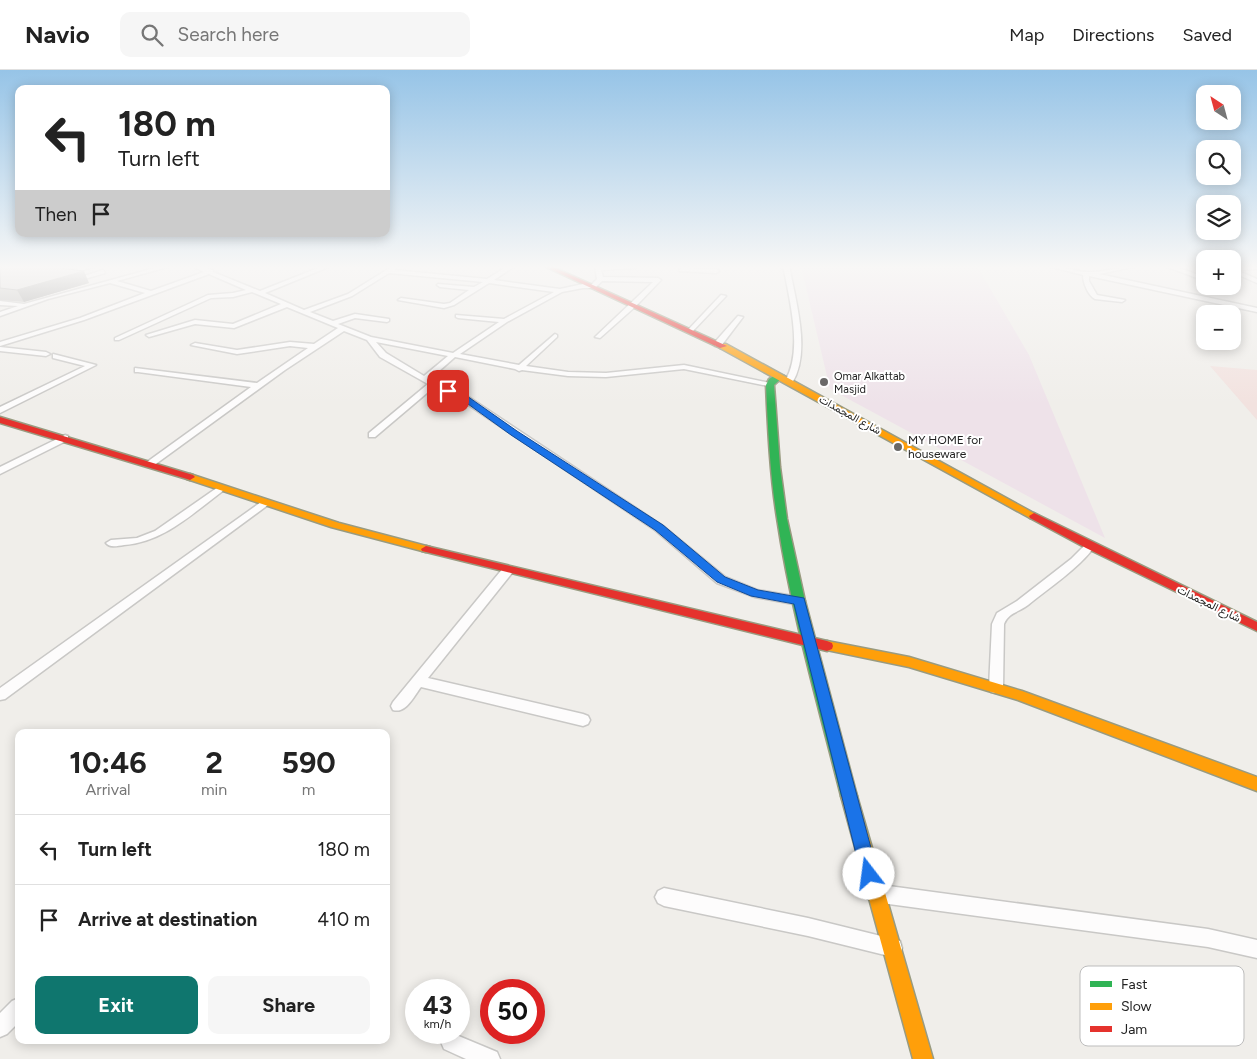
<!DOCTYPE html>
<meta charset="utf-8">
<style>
:root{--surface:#fff;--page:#f6f6f6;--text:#222;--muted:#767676;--line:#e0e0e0;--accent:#0f766e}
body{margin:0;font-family:Figtree,Vazirmatn,sans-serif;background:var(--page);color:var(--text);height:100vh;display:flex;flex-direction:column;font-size:19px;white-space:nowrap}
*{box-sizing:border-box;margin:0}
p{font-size:16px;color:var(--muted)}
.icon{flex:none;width:28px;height:28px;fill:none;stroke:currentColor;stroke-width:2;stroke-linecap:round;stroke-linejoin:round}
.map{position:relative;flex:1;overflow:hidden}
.panel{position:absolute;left:15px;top:659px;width:375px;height:315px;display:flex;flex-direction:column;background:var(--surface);border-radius:10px;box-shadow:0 2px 12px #0003}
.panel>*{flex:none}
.hud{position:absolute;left:15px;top:15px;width:375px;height:152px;border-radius:10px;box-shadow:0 2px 12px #0003;background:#fff;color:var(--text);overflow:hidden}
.needle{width:32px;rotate:324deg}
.fabs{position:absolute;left:1196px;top:15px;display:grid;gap:10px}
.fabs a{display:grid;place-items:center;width:45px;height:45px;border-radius:10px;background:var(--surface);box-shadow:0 2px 12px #0003;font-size:25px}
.speed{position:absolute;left:405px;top:909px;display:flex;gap:10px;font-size:25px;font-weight:700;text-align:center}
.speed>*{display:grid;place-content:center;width:65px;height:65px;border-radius:50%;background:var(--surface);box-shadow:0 2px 12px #0003;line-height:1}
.speed small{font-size:12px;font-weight:400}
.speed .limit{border:8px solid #d22;background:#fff;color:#111}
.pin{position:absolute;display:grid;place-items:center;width:42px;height:42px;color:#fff;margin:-21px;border-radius:10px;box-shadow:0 2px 8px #0006}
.me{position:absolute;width:55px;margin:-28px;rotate:345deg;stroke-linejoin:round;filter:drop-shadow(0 0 4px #0008)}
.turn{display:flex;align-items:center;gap:18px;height:105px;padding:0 20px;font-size:22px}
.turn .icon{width:65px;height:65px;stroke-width:2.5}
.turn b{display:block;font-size:35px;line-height:42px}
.then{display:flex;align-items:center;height:48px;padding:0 20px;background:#0003;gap:10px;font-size:19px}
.eta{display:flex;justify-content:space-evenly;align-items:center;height:85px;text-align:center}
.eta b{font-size:30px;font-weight:700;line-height:35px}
.action{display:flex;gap:10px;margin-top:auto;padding:10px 20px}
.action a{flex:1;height:58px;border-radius:10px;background:var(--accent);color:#fff;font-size:20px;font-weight:700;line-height:58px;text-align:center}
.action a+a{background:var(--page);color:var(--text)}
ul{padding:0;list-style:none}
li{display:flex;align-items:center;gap:15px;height:70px;padding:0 20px;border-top:1px solid var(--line)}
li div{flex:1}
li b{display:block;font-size:19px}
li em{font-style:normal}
header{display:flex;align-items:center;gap:30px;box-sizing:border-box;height:70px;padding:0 25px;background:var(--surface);border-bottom:1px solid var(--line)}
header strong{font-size:24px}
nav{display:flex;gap:28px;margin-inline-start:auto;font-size:18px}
.search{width:350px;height:45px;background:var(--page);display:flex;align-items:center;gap:12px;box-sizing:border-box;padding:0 18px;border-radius:10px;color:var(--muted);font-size:19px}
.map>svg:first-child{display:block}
.commercial{fill:#f2e2df}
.industrial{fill:#eee2e9}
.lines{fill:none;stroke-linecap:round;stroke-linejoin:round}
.street-casing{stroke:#c9c8c6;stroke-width:3}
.fast-casing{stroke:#999b80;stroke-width:3}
.slow-casing{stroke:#999b80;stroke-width:3}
.jam-casing{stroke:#999b80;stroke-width:3}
.street{fill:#fdfcfc;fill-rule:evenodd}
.fast{fill:#30b455;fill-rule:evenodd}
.slow{fill:#ff9f0a;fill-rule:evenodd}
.jam{fill:#e5322d;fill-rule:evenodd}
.wall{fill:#bab8b5}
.shaded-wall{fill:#979694}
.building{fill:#d8d6d3;stroke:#979694}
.route{fill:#1a73e8;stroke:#114b97}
.poi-dot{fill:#6a6968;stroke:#fff;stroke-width:2}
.labels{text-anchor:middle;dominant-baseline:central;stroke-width:4;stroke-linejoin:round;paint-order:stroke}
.far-poi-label{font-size:11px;fill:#222;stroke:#fff;text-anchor:start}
.far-street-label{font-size:11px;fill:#222;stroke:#fff}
.poi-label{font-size:12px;fill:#222;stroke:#fff;text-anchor:start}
.key{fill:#fff;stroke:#bdbdbd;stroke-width:1}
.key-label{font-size:14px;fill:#222}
</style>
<header>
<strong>Navio</strong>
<div class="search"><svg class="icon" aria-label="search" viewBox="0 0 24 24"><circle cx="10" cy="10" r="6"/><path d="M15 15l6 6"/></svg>Search here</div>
<nav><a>Map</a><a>Directions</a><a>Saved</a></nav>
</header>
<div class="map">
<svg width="1257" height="989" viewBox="0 0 1257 989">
<rect width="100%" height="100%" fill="#f0eeea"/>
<!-- commercial -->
<path class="commercial" d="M1210 296 1257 300V350Z"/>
<!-- industrial -->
<path class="industrial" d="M801 196H977L1029 285 1105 468 830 319Z"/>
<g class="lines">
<!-- street casing -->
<g class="street-casing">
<path id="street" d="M87 196H96L68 204V206L61 205 64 202Z
M162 196H171L117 211 151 221 204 202 192 196H199L213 200V202L260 221 323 196H331L265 223 304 240 348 224 393 196 396 198 394 200 487 209 508 196H515L494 210 560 219 583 214 591 215 597 209 595 196H638L635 198 601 200 603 207 658 208 661 210 636 236 600 268 595 267 653 212 602 211 595 218H583L562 222 507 252 460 284 519 295 555 264 557 265V267L526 296 568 302 606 303 684 295 770 313 774 315 773 317 684 299 606 307 568 306 522 300 519 301 515 299 455 287 430 309 467 326 663 456 725 507 757 520 799 527 805 531 799 535 755 527 717 513 655 460 461 330 434 317 375 367H369V363L428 314 380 287 367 270 344 261 285 300 153 396H147V392L251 317 138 302H135V298L257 313 308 278 290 276 237 284 191 275 195 273 237 280 290 272 314 274 338 258 287 237 234 258 195 254 149 267 146 265 195 250 233 254 281 234 252 222 233 227 211 228 119 270H115V268L208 225 233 223 246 220 209 204 84 250 0 276V272L80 248 145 223 110 213 48 229 0 246V242L18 236 0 235V231L24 234ZM389 203 483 212 474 217 438 214 437 215 440 217 469 220 450 233 444 234 401 228 398 230 444 238 454 235 489 213 554 222 504 249 456 245V247L458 248 499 252 453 283 371 267 338 254 355 248 387 252 389 251V249L355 244 333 251 310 242 352 226ZM376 272 448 286 424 306 386 283Z
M781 196H787L790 200C796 233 811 283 792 313H789L785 311C803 282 790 232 784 200Z
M1048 196C1063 195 1077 203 1091 202 1107 202 1122 196 1138 196L1099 204 1257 238V242L1089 206V211L1097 225 1125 230 1122 232 1095 229C1088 225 1083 213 1083 205Z
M1165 196H1173L1205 207V211Z
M1199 196H1205V199Z
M1232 196H1257V199L1236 200 1257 209V213L1232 202Z
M681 198 716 199 719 201 716 203 679 201Z
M103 200 105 203 81 210 78 208Z
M721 225 726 226 692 262H688V260Z
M738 246 743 247 721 276H715V272Z
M0 277 46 282 50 284 46 286 0 281Z
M53 284 96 295 0 343V337L85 296 53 288Z
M65 365 68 366V370L0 404V397Z
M221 415 226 418 224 420C193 443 164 472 124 475 117 476 110 478 106 473L111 470 137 468 155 461Z
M264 430 269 433 268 435 5 629 0 630V618Z
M1090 473 1095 476C1078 499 1050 517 1028 535 1019 542 1008 543 1004 554L1003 618 1001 622 996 623 991 622 989 618 992 554 997 543 1017 531 1071 489 1086 474Z
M508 496 512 497 514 500 512 503 428 608 583 644 588 646 590 650 588 654 583 656 421 617C414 626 406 644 393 640L391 636 393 632 504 497Z
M874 814 1208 859 1257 870V888L1208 877 874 832 868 829 865 823 868 817Z
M664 818 808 848 893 869 900 871 902 878 900 885 893 887 808 866 664 836 658 833 655 827 658 821Z
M19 928V952L7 964 0 967V943L12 931Z
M449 962 497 982 500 989H466L444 979 441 972 444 965Z"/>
</g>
<!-- fast casing -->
<g class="fast-casing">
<path id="fast" d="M777 304 784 306 774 315 780 397 787 449 805 531 857 726 855 731 849 733 843 731 841 726C818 634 791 542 777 448 770 404 768 359 766 315L769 309Z"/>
</g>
<!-- slow casing -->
<g class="slow-casing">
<path id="slow" d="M0 196H6L0 199Z
M720 274H726L1039 446 1034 449 1030 448 720 278Z
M190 404 339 453 430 477 431 479 426 482 331 457 187 409 185 407Z
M827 571 909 587 1022 621 1257 707V721L1018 630 909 597 822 579 821 576 822 573Z
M849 719 855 721 857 726 933 989H913L841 726 843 721Z"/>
</g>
<!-- jam casing -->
<g class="jam-casing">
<path id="jam" d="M544 196H551L727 276 720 278Z
M0 347 193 405 195 407 190 410 187 409 0 353Z
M1034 443 1257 552V561L1086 478 1030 448 1029 446Z
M426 476 827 571 832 573 833 576 832 579 827 581 422 481 421 479Z"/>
</g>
<!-- street -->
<use href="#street" class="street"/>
<!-- fast -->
<use href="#fast" class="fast"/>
<!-- slow -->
<use href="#slow" class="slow"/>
<!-- jam -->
<use href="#jam" class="jam"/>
</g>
<!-- wall -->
<path class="wall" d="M0 198 89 213 24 232 0 230Z"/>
<!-- shaded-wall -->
<path class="shaded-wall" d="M84 201 89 213 24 232 17 220Z"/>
<!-- building -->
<path class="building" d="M6 196H44L84 201 17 220 0 218V198Z"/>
<!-- sky -->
<linearGradient id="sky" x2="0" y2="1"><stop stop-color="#96c4e7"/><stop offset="0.59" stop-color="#f8f7f6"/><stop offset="1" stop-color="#f8f7f6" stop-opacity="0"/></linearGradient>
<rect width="1257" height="334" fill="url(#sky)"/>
<!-- route -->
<path class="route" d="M448 318 467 326 517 361 663 455 725 507 758 520 804 528 878 804 875 810 869 812 863 810 861 804 794 534 751 526 717 512 655 460 511 365 461 329 446 322V319Z"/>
<!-- markers -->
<g class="poi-dot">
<circle cx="824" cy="312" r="5"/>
<circle cx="898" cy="377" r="5"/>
</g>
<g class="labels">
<!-- far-poi labels -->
<g class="far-poi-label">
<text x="834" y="306">Omar Alkattab<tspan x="834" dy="13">Masjid</tspan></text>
</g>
<!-- far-street labels -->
<g class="far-street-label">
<text transform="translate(850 345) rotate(29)">شارع المجمدات</text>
<text transform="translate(1209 534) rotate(26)">شارع المجمدات</text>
</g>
<!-- poi labels -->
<g class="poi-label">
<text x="908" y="370">MY HOME for<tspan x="908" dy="14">houseware</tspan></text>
</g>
</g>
<!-- legend -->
<rect x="1080" y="896" width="164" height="80" rx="8" class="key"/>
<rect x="1090" y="911" width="22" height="6" fill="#30b455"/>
<rect x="1090" y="933" width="22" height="7" fill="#ff9f0a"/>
<rect x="1090" y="956" width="22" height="6" fill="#e5322d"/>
<g class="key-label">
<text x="1121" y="919">Fast</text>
<text x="1121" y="941">Slow</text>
<text x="1121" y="964">Jam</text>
</g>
</svg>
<div class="fabs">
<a><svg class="needle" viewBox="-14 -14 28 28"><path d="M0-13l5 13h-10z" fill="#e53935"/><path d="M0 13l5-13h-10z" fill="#767676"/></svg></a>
<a><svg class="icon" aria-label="search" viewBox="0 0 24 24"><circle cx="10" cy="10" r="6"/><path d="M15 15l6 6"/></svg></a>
<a><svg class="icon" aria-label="layers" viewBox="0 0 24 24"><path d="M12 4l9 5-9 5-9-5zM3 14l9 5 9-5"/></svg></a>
<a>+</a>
<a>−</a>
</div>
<div class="speed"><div>43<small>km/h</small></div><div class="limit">50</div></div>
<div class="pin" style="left:448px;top:321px;background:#d93025"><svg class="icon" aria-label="arrive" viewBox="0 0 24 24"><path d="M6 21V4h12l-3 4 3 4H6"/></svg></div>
<svg class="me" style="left:869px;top:804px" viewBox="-20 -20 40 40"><circle r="19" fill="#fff"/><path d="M0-13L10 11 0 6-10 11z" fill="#1a73e8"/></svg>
<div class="hud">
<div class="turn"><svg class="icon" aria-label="left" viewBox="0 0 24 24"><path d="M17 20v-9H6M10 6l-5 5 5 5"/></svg><div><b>180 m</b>Turn left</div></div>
<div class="then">Then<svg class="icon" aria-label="arrive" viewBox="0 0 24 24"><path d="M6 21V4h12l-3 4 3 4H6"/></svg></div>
</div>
<section class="panel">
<div class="eta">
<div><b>10:46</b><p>Arrival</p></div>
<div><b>2</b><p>min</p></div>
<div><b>590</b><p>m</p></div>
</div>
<ul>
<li><svg class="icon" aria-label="left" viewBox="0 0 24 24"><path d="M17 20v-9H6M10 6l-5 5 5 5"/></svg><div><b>Turn left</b></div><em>180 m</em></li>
<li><svg class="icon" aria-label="arrive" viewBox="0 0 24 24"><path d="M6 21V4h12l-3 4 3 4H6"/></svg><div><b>Arrive at destination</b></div><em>410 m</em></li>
</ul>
<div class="action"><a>Exit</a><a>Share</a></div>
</section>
</div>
